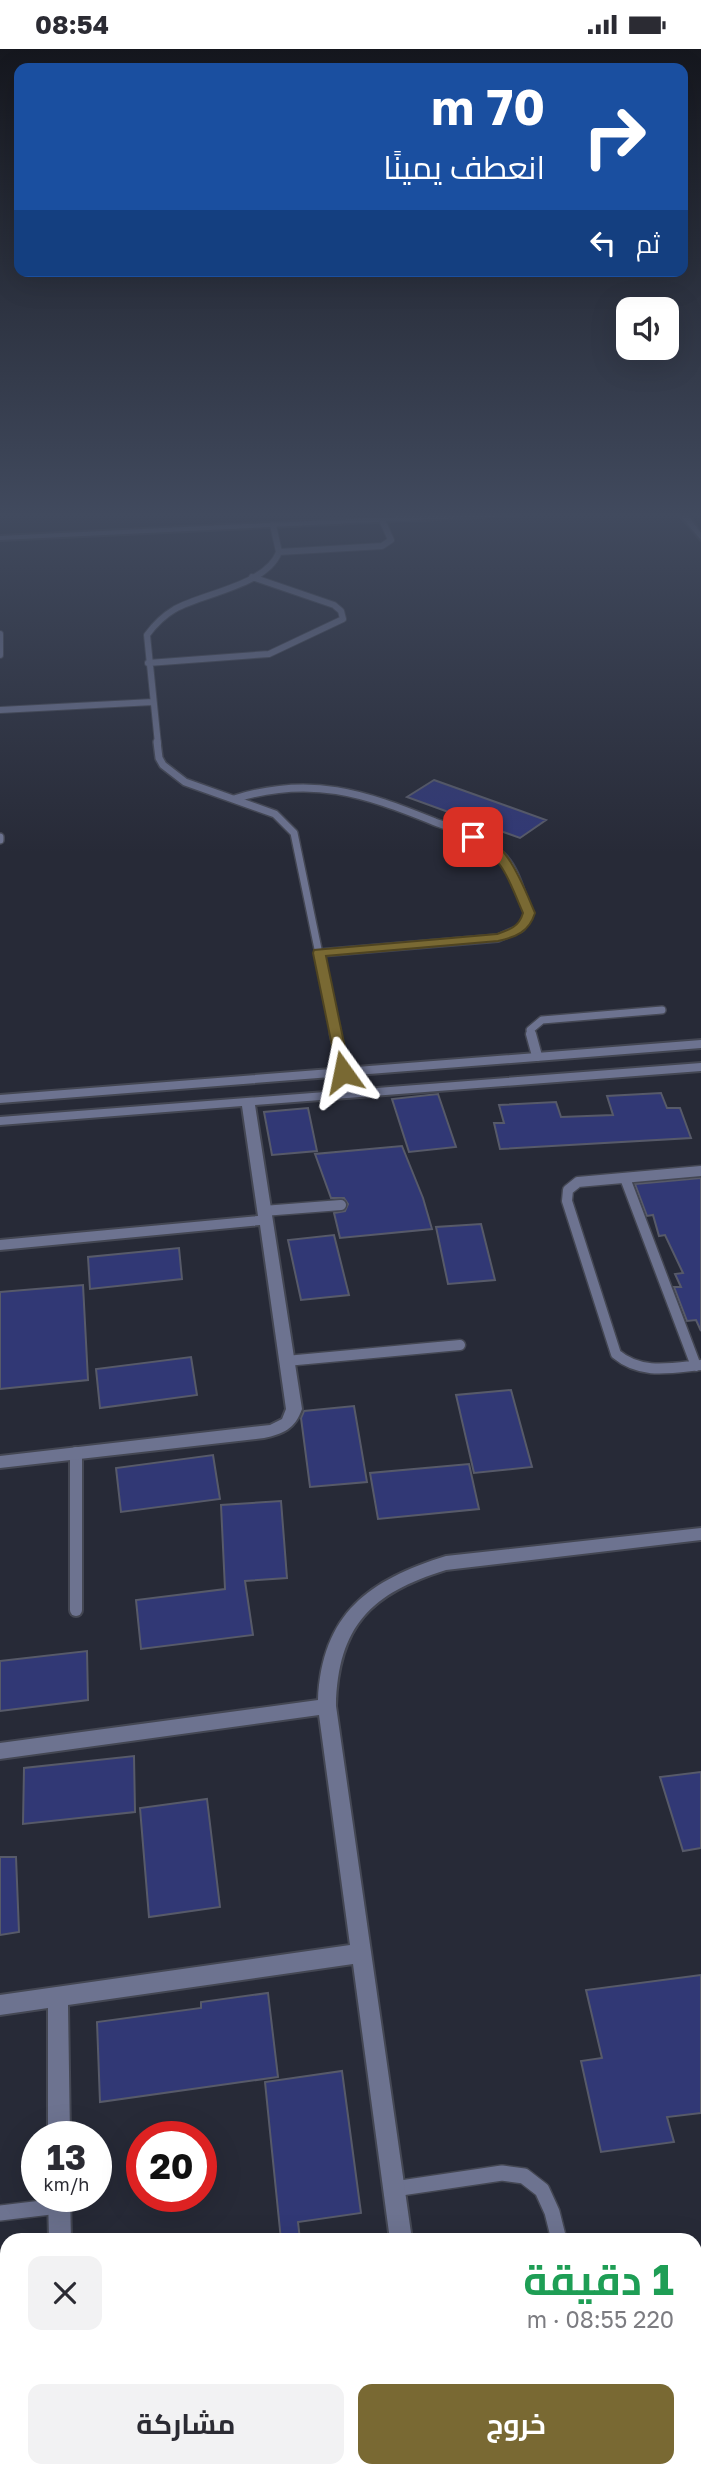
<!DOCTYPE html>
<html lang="ar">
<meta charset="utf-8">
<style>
:root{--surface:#fff;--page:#f2f2f3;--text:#2b2b33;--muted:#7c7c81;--accent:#796933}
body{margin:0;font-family:"Golos Text",Cairo,sans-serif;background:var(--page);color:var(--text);direction:rtl;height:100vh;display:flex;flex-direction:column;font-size:26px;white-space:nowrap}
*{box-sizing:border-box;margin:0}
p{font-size:23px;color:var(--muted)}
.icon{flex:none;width:38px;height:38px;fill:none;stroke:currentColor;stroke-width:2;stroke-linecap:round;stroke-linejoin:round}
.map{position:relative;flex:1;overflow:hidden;direction:ltr}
.panel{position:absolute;left:0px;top:2184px;width:702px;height:245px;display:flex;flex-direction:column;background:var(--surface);border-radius:21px 21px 0 0;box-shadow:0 7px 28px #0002;direction:rtl}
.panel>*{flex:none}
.top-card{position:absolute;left:14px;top:14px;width:674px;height:214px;border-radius:14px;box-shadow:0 7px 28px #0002;direction:rtl;background:#1a4fa0;color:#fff;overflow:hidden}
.tools{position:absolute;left:616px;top:248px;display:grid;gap:14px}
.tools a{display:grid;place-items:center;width:63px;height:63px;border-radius:14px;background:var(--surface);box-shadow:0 7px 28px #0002;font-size:35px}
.speed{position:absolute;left:21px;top:2072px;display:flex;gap:14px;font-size:35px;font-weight:700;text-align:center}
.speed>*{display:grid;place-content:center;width:91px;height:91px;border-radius:50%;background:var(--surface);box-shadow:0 7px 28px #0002;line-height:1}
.speed small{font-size:18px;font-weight:400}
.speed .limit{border:10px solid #d22;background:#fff;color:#111}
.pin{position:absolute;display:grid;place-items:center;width:60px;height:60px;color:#fff;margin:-30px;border-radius:14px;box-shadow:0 4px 10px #0006}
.me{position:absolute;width:77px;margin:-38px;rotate:348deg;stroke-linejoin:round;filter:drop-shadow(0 0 5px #0008)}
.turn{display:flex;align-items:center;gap:24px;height:147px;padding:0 28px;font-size:32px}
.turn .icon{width:91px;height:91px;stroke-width:2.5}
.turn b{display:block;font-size:49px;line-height:60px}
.then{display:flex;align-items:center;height:66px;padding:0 28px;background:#0003;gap:14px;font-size:26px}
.round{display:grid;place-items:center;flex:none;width:74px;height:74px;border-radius:14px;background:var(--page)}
.overview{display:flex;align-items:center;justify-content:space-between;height:119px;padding:0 28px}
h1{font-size:42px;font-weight:700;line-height:52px;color:#1e9e55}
.cta{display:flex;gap:14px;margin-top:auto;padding:14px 28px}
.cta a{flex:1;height:80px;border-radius:14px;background:var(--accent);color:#fff;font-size:28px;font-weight:700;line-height:80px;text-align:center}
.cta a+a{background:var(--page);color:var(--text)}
.status{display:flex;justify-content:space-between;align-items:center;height:49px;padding:0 35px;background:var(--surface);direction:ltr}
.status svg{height:19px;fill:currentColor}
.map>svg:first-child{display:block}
.building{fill:#313875;stroke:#575a69;stroke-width:2}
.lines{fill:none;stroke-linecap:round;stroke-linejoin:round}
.service-far4-casing{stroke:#444753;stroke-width:8}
.service-far3-casing{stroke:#444753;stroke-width:10}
.service-far2-casing{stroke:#444753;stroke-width:13}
.service-far1-casing{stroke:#444753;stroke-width:16}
.service-casing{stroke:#444753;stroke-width:18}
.minor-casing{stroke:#444753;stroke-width:4}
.service-far4{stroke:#6d7390;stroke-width:6}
.service-far3{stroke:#6d7390;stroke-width:7}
.service-far2{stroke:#6d7390;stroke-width:10}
.service-far1{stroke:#6d7390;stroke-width:12}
.service{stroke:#6d7390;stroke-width:15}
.minor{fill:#6d7390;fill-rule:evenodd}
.route{fill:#796933;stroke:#4f4421;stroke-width:2}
</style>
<div class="status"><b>08:54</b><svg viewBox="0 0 49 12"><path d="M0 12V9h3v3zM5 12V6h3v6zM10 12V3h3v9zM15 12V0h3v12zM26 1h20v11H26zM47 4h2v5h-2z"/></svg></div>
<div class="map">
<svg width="701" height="2429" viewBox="0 0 701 2429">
<rect width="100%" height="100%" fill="#272a37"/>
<!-- building -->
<path class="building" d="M434 731 546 771 520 789 407 748Z
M661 1044 667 1059H680L691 1089 500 1100 494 1074H504L499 1056 556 1053 561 1068 613 1066 607 1047Z
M438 1045 456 1098 409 1103 392 1050Z
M308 1059 317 1102 272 1106 264 1063Z
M402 1097 423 1149 432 1180 340 1189 334 1164 345 1162 348 1155 344 1149H331L315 1105Z
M701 1129V1282L696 1271 687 1272 674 1238H681L675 1225 683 1224 665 1186 659 1187 653 1166 647 1167 635 1135Z
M481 1175 495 1231 448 1235 436 1178Z
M334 1186 349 1246 301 1251 288 1191Z
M179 1199 182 1230 90 1240 88 1208Z
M83 1236 88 1331 0 1340V1243Z
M191 1308 197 1346 100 1359 96 1320Z
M511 1341 532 1418 474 1424 456 1346Z
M354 1357 367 1433 310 1438 301 1369 304 1362Z
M213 1406 220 1450 121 1463 116 1419Z
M469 1415 479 1460 378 1470 370 1424Z
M281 1452 287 1529 245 1532 253 1586 141 1600 136 1551 225 1540 221 1456Z
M87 1602 88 1651 0 1662V1612Z
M134 1707 135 1763 23 1775 24 1719Z
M701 1723V1799L683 1802 660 1728Z
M207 1750 220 1858 149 1868 140 1759Z
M0 1808H16L19 1883 0 1886Z
M701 1926V2064L667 2068 674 2093 601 2103 581 2012 602 2009 586 1941Z
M268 1944 278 2028 100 2053 97 1973 201 1959V1953Z
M342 2022 361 2164 298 2173 300 2191H281L265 2033Z"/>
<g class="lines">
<!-- service-far4 casing -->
<g class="service-far4-casing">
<path id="service-far4" d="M279 503 382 497 391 491 382 471
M0 585V606
M148 614 269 605 343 570 341 562 334 556 252 528
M0 661 153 653
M158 695 147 586C155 575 163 567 175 560 204 544 267 536 279 503L273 476"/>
</g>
<!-- service-far3 casing -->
<g class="service-far3-casing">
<path id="service-far3" d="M157 693 159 709 163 716 185 733 275 765 294 784 336 987
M234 750C311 726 363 744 435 773 457 781 484 790 502 807 517 821 521 846 529 864L521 879 498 889 319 904
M0 788V791
M532 987 530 981 542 971 662 961"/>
</g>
<!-- service-far2 casing -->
<g class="service-far2-casing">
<path id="service-far2" d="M335 985 343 1023
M531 985 537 1007
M701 1122 578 1133 568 1141 567 1152 616 1305C641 1326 671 1319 701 1316
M625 1129 696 1317
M263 1162 341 1156
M286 1312 460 1296"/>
</g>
<!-- service-far1 casing -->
<g class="service-far1-casing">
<path id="service-far1" d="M76 1404V1561"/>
</g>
<!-- service casing -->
<g class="service-casing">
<path id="service" d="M394 2140 502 2124 524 2127 542 2141 552 2163 559 2191
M0 2164 59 2157
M612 2429 613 2422"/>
</g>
<!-- minor casing -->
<g class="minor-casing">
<path id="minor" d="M474 464H523L519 466 0 491V487Z
M678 464H686L701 484V491Z
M701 991V999L0 1054V1046Z
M701 1014V1022L255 1056 302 1360C295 1380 283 1385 264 1389L0 1419V1407L270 1376 282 1370 286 1360 260 1176 0 1201V1191L258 1167 242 1057 0 1076V1068Z
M701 1479V1491L446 1521C371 1544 338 1577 336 1657L412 2191H390L353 1915 68 1956 70 2088H48V1959L0 1966V1946L350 1896 319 1666 0 1710V1694L318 1651C322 1564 369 1531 446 1507Z
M48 2147H70L71 2191H49Z
M7 2382V2406L0 2407V2383Z
M422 2422H446L447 2429H423Z"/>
</g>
<!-- service-far4 -->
<use href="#service-far4" class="service-far4"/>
<!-- service-far3 -->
<use href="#service-far3" class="service-far3"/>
<!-- service-far2 -->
<use href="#service-far2" class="service-far2"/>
<!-- service-far1 -->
<use href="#service-far1" class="service-far1"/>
<!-- service -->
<use href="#service" class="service"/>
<!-- minor -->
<use href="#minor" class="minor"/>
</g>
<!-- sky -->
<linearGradient id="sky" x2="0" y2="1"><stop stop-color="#15171e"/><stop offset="0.58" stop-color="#414a5e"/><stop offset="1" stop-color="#414a5e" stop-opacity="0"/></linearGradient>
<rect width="701" height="804" fill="url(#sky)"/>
<!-- route -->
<path class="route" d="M469 785C504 781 524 839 535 864 529 883 516 888 498 892L326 907 350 1023 343 1027 338 1026 313 904 314 901 497 885C509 881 519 878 523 864 507 828 506 812 469 790Z"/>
</svg>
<div class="tools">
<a><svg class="icon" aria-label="sound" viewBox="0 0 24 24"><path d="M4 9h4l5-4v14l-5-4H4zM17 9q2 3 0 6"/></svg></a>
</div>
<div class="speed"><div>13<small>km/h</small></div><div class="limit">20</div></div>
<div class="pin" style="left:473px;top:788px;background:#d93025"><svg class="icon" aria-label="arrive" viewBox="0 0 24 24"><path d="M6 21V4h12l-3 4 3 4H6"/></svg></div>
<svg class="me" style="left:343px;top:1023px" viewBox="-20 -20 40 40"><path d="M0-17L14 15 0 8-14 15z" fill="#796933" stroke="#fff" stroke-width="4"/></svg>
<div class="top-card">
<div class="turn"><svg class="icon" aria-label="right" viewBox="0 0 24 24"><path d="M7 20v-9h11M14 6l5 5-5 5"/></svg><div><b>70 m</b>انعطف يمينًا</div></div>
<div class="then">ثم<svg class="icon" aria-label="left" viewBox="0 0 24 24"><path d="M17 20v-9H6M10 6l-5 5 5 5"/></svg></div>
</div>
<section class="panel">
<div class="overview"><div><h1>1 دقيقة</h1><p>220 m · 08:55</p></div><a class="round"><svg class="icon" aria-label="close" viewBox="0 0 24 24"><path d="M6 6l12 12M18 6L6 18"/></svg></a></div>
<div class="cta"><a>خروج</a><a>مشاركة</a></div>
</section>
</div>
